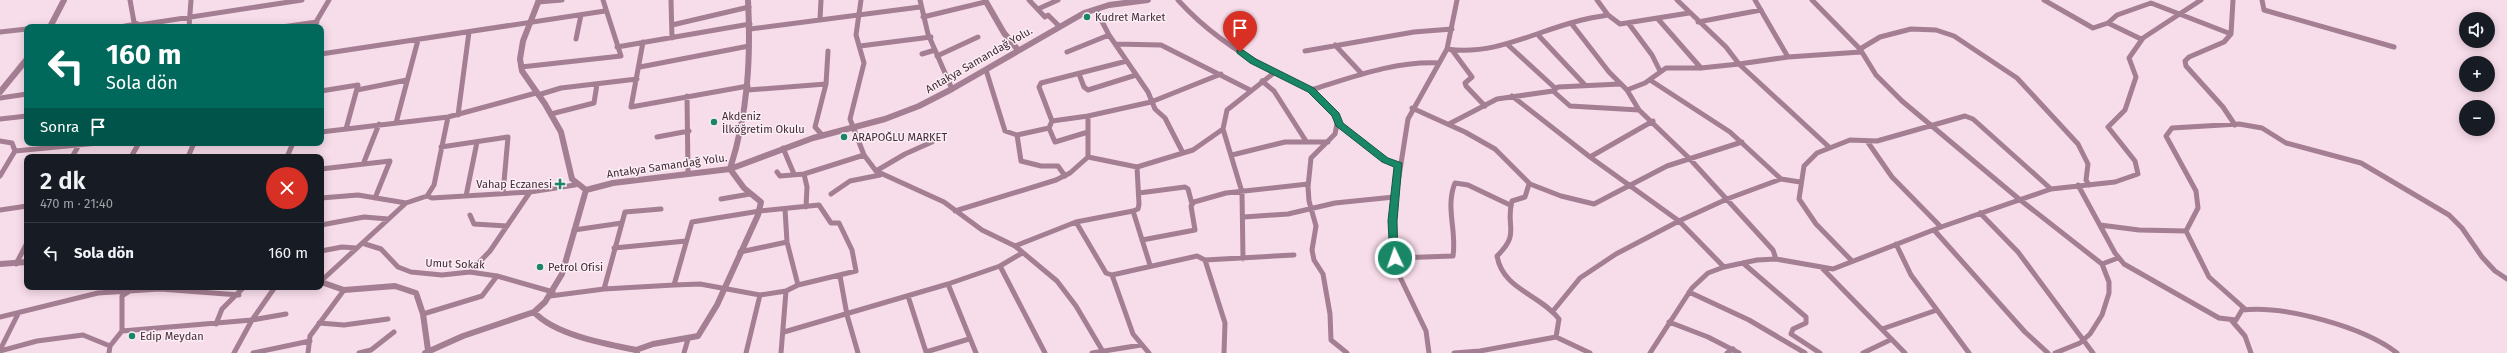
<!DOCTYPE html>
<html lang="tr">
<meta charset="utf-8">
<style>
:root{--surface:#171b24;--page:#20242c;--text:#f1f3f6;--muted:#9ea1a6;--line:#363941}
body{margin:0;font-family:"Fira Sans",sans-serif;background:var(--page);color:var(--text);height:100vh;display:flex;flex-direction:column;font-size:15px;white-space:nowrap}
*{box-sizing:border-box;margin:0}
p{font-size:13px;color:var(--muted)}
.icon{flex:none;width:22px;height:22px;fill:none;stroke:currentColor;stroke-width:2;stroke-linecap:round;stroke-linejoin:round}
.map{position:relative;flex:1;overflow:hidden}
.side{position:absolute;left:24px;top:154px;width:300px;height:136px;display:flex;flex-direction:column;background:var(--surface);border-radius:8px;box-shadow:0 2px 10px #0003}
.side>*{flex:none}
.top-card{position:absolute;left:24px;top:24px;width:300px;height:122px;border-radius:8px;box-shadow:0 2px 10px #0003;background:#00695c;color:#fff;overflow:hidden}
.buttons{position:absolute;left:2459px;top:12px;display:grid;gap:8px}
.buttons a{display:grid;place-items:center;width:36px;height:36px;border-radius:50%;background:var(--surface);box-shadow:0 2px 10px #0003;font-size:20px}
.pin{position:absolute;display:grid;place-items:center;width:34px;height:34px;color:#fff;margin:-41px -17px;border-radius:50% 50% 50% 0;rotate:-45deg;box-shadow:0 0 4px #0007}
.pin .icon{rotate:45deg}
.me{position:absolute;width:44px;margin:-22px;rotate:357deg;stroke-linejoin:round;filter:drop-shadow(0 0 3px #0008)}
.turn{display:flex;align-items:center;gap:14px;height:84px;padding:0 16px;font-size:18px}
.turn .icon{width:52px;height:52px;stroke-width:2.5}
.turn b{display:block;font-size:28px;line-height:34px}
.then{display:flex;align-items:center;height:38px;padding:0 16px;background:#0003;gap:8px;font-size:15px}
.round{display:grid;place-items:center;flex:none;width:42px;height:42px;border-radius:21px;background:var(--page)}
.overview{display:flex;align-items:center;justify-content:space-between;height:68px;padding:0 16px}
h1{font-size:24px;font-weight:600;line-height:30px}
ul{padding:0;list-style:none}
li{display:flex;align-items:center;gap:12px;height:60px;padding:0 16px;border-top:1px solid var(--line)}
li div{flex:1}
li b{display:block;font-size:15px}
li em{font-style:normal}
.map>svg:first-child{display:block}
.lines{fill:none;stroke-linecap:round;stroke-linejoin:round}
.minor{stroke:#a47e92;stroke-width:5}
.tertiary{stroke:#a47e92;stroke-width:6}
.route{fill:#198766;stroke:#105842}
.poi-dot{fill:#198766;stroke:#fbeef4;stroke-width:1.5}
.labels{text-anchor:middle;dominant-baseline:central;stroke-width:3;stroke-linejoin:round;paint-order:stroke}
.poi-label{font-size:11px;fill:#432a37;stroke:#fbeef4;text-anchor:start}
.street-label{font-size:11px;fill:#432a37;stroke:#fbeef4}
</style>
<div class="map">
<svg width="2507" height="353" viewBox="0 0 2507 353">
<rect width="100%" height="100%" fill="#f7dce9"/>
<g class="lines">
<!-- minor -->
<path class="minor" d="M130 0 134 22 139 25 302 0
M671 0 672 38
M861 0 856 35 864 63 850 119 864 155 876 171 944 202 982 230 1015 246 1057 281 1076 306 1102 350
M920 0 928 34 952 89
M1029 0 1045 17 1048 15 1059 26
M1178 0C1206 31 1238 53 1275 72
M1597 0 1608 15 1620 24 1689 13
M1677 0 1726 47 1739 64 1788 57 1861 52
M1755 0 1788 57
M1812 0 1860 49 1876 75 1902 101 2019 199 2102 264 2109 282V293L2102 315 2090 334 2080 343 2055 353
M2044 0 2093 28 2108 23 2117 15 2151 3 2231 34
M2233 0 2231 34 2224 42 2189 57 2185 61 2186 66 2223 107 2235 125
M2262 0 2264 10 2394 47
M538 2 562 0
M1038 9 1058 0
M1096 10 1109 35 1148 92 1155 109 1165 118 1183 153
M923 17 985 2
M820 19 821 0
M1658 19 1701 68
M1698 22 1761 10
M1571 23 1609 72 1627 90 1639 110 1689 158 1773 250 1776 259
M2108 23 2141 39
M1629 24 1652 55 1660 71
M672 25 749 7
M120 27 136 24
M189 27 191 0
M282 27 317 22
M313 27 329 0
M750 29 920 7
M0 32 27 29
M1539 36 1585 85
M576 39 581 15
M643 42 631 107 748 86
M1115 44 1161 45 1250 90
M1335 45 1362 74
M1508 45 1555 88
M860 46 931 37
M617 47 750 24
M1447 49C1494 56 1534 32 1578 21 1588 18 1598 17 1608 15
M1860 49 1880 37 1911 29 1936 30 1954 36 2017 78 2078 144 2088 164 2086 180 2089 185
M1452 50 1472 77 1465 83 1466 86 1485 106
M1305 51 1414 32 1452 29
M1067 52 1109 35
M321 54 605 11
M922 54 935 50
M937 56 978 37
M521 67 621 56 603 0
M640 67 749 46
M986 70 1005 131 1017 135 1021 161 1041 166H1058L1065 176
M1079 74 1084 87 1088 90 1136 75
M1650 80 1730 132 1781 179
M1262 81 1274 91 1306 141
M826 84 828 51
M357 90 407 80
M748 90 826 84 815 127 822 135
M1311 90C1353 77 1394 61 1439 63
M1627 90 1645 83 1666 68H1701L1739 64 1829 147
M321 91 358 85 346 129
M1553 91 1570 106 1639 110
M538 95 561 88 637 79
M687 96 688 173
M1512 96 1590 157 1679 221 1724 267
M0 98 27 94
M1412 108 1465 132 1495 149 1530 184 1561 196 1594 204 1667 166 1742 142
M551 114 594 103 597 84
M458 115 469 32
M0 119 27 116
M1052 121 1039 87 1041 83 1127 61
M396 123 418 40
M1339 124 1385 160 1399 165
M1449 124 1497 99 1553 91 1558 87 1620 84
M1049 128 1055 142 1088 132
M321 132 448 117 536 93
M1017 135 1049 128 1052 121 1088 116
M657 137 689 131
M0 141 12 143 15 151 98 143
M1867 141 1892 177 1941 227
M441 147 508 137 503 193
M783 148 794 174
M1232 155 1285 142H1328
M72 157 79 145
M131 157 139 143
M188 157 194 143
M287 157 293 143
M1088 157 1137 167
M1590 157 1653 121
M364 162 379 124
M321 169 390 161 375 198
M876 171 905 154 932 142
M777 172 780 176 804 174
M0 176 15 151
M1529 184 1525 197 1512 201C1505 227 1521 233 1497 256 1503 290 1540 294 1559 319L1556 337 1590 353
M2078 185 2115 253 2124 264 2219 318 2236 320 2242 310C2284 305 2364 327 2397 353
M1139 193 1185 187 1188 189 1192 204
M831 194 850 181 880 175
M427 196 434 185 448 117
M466 196 477 142
M321 198 358 195 406 203 427 196 432 198 530 192 575 185
M721 199 750 194
M819 205 831 223H839L852 250 856 271 798 285 786 291 760 295 700 284 674 285 692 222 760 211Z
M806 207 807 187 804 174 864 155
M785 209 787 242 798 285
M0 210 27 206
M955 211 1056 180 1070 173 1088 157V116L1151 102 1221 74
M1980 213 2018 252 2093 353
M470 215 474 224 507 226
M1244 217 1288 214 1335 203 1394 197
M1076 222 1106 273 1112 275 1133 334 1149 353
M321 225 364 217 388 219
M2100 225 2139 230 2186 231
M574 230 622 223
M1934 230 2025 332 2048 353
M2186 231 2198 208 2196 191 2166 136 2172 128 2239 124 2262 128 2286 143 2361 163 2449 215 2462 228 2482 257 2495 271 2507 279
M2186 231 2209 277 2245 309
M1142 240 1195 230 1191 206 1194 202 1226 193 1308 184
M365 244 381 249 398 267 411 272 442 275 470 272 497 276 553 292
M1896 244 1911 275 1969 353
M1015 246 1076 222 1133 211
M614 248 686 241
M321 251 342 247 356 248
M740 252 787 242
M1395 258 1453 256C1457 231 1445 207 1455 183L1468 185 1510 205
M1243 259 1242 192 1223 129 1227 110 1275 72 1311 90 1338 119 1335 134 1311 158 1308 187 1309 201 1316 226 1312 250 1314 260 1323 274 1330 314 1331 340 1347 353
M1205 260 1225 323 1224 353
M1852 261 1816 224 1799 199 1804 166 1817 153 1850 140 1877 141 1965 116 1973 119 2051 189
M1743 263 1806 317V323L1793 329 1791 334 1820 353
M16 264 27 243
M2102 264 2118 258
M1150 265 1133 211 1138 209 1139 204 1137 167 1193 150 1223 129
M1000 266 1045 353
M1822 268 1905 353
M470 272 490 251 530 192
M1112 275 1197 256 1205 260 1294 255
M840 276 847 315 858 353
M321 281 406 203
M948 284 976 353
M604 289 625 212 661 209
M1689 292 1749 320 1805 353
M550 296 604 289 674 285
M908 296 926 352 969 339
M1553 311 1580 278 1616 254 1679 221 1727 199 1781 179 1800 182
M423 314 482 296 497 276
M0 317 98 293 160 289 239 295
M252 320 275 287
M252 320 286 314
M2232 321 2245 336 2251 353
M1669 322 1708 337 1739 353
M319 323 344 325 388 319
M216 324 222 309 244 287
M1882 329 1937 310
M122 331 252 320 234 353
M784 332 948 284 1000 266 1022 253
M0 350 18 314
M0 351 37 341 83 335 110 346
M109 353 110 346 122 331V296L130 291 131 287
M253 353 310 341
M308 353 310 336 344 290
M359 353 371 350 394 332
M684 353 688 339
M746 353 760 295
M781 353 786 291
M1092 353 1141 345
M1429 353 1426 331 1399 275 1395 258 1392 221 1408 119 1447 49 1457 0
M1454 353 1480 351 1556 337
M1650 353 1692 288 1708 273 1724 267 1757 260 1776 259 1833 269 1941 227 2051 189 2115 182 2138 174 2135 161 2108 127 2125 110 2136 77 2129 58 2143 38 2201 0
M1727 353 1733 349
M1863 353 1890 340"/>
<!-- tertiary -->
<path class="tertiary" d="M539 0 523 41 520 59 522 71 545 104 561 132 572 179 586 190
M985 0 1004 33 1018 50
M50 27 64 0
M0 92 27 59
M586 190 613 183 730 169 813 138 885 119 919 106 952 89 1084 13 1109 5 1148 0
M0 264 27 262
M321 282 344 290 395 286 416 293 423 314 428 350
M534 312C555 335 606 344 636 350L637 353
M636 350 653 344 698 336 717 305 758 215 761 202 744 188 730 169C748 113 751 58 748 0
M425 353 463 336 534 312 545 302 562 274 586 190"/>
</g>
<!-- route -->
<path class="route" d="M1237 50H1243L1256 59 1314 88 1339 113 1343 123 1388 158 1402 163 1397 221 1398 261 1395 262 1390 258 1388 221 1394 167 1382 162 1336 126 1332 116 1308 92 1250 63 1237 53Z"/>
<!-- markers -->
<g class="poi-dot">
<circle cx="1087" cy="17" r="4"/>
<circle cx="714" cy="122" r="4"/>
<circle cx="844" cy="137" r="4"/>
<path d="M558 178h4v4h4v4h-4v4h-4v-4h-4v-4h4z"/>
<circle cx="540" cy="267" r="4"/>
<circle cx="132" cy="336" r="4"/>
</g>
<g class="labels">
<!-- poi labels -->
<g class="poi-label">
<text x="1095" y="17">Kudret Market</text>
<text x="722" y="116">Akdeniz<tspan x="722" dy="13">İlköğretim Okulu</tspan></text>
<text x="852" y="137">ARAPOĞLU MARKET</text>
<text x="552" y="184" text-anchor="end">Vahap Eczanesi</text>
<text x="548" y="267">Petrol Ofisi</text>
<text x="140" y="336">Edip Meydan</text>
</g>
<!-- street labels -->
<g class="street-label">
<text transform="translate(979 60) rotate(-30)">Antakya Samandağ Yolu.</text>
<text transform="translate(667 166) rotate(-8)">Antakya Samandağ Yolu.</text>
<text transform="translate(455 264) rotate(2)">Umut Sokak</text>
</g>
</g>
</svg>
<div class="buttons">
<a><svg class="icon" aria-label="sound" viewBox="0 0 24 24"><path d="M4 9h4l5-4v14l-5-4H4zM17 9q2 3 0 6"/></svg></a>
<a>+</a>
<a>−</a>
</div>
<div class="pin" style="left:1240px;top:52px;background:#d93025"><svg class="icon" aria-label="arrive" viewBox="0 0 24 24"><path d="M6 21V4h12l-3 4 3 4H6"/></svg></div>
<svg class="me" style="left:1395px;top:258px" viewBox="-20 -20 40 40"><circle r="17" fill="#198766" stroke="#fff" stroke-width="3"/><path d="M0-11L8 9 0 5-8 9z" fill="#fff"/></svg>
<div class="top-card">
<div class="turn"><svg class="icon" aria-label="left" viewBox="0 0 24 24"><path d="M17 20v-9H6M10 6l-5 5 5 5"/></svg><div><b>160 m</b>Sola dön</div></div>
<div class="then">Sonra<svg class="icon" aria-label="arrive" viewBox="0 0 24 24"><path d="M6 21V4h12l-3 4 3 4H6"/></svg></div>
</div>
<section class="side">
<div class="overview"><div><h1>2 dk</h1><p>470 m · 21:40</p></div><a class="round" style="background:#d93025;color:#fff"><svg class="icon" aria-label="close" viewBox="0 0 24 24"><path d="M6 6l12 12M18 6L6 18"/></svg></a></div>
<ul>
<li><svg class="icon" aria-label="left" viewBox="0 0 24 24"><path d="M17 20v-9H6M10 6l-5 5 5 5"/></svg><div><b>Sola dön</b></div><em>160 m</em></li>
</ul>
</section>
</div>
